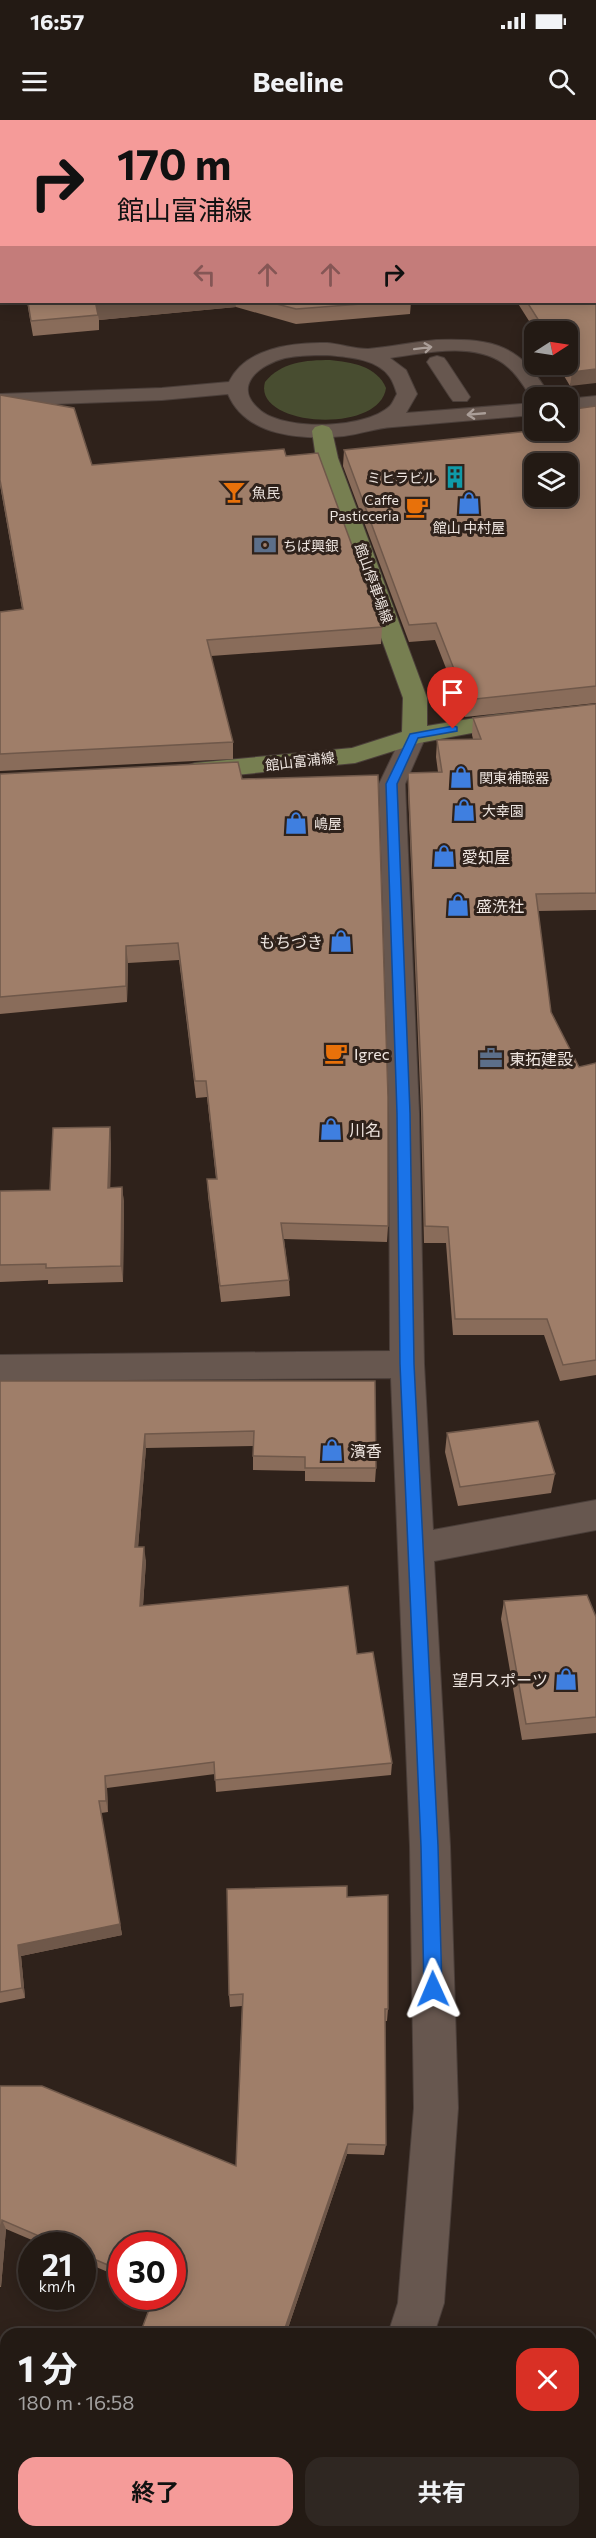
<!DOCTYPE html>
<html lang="ja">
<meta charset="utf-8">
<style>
:root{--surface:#231a14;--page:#2f2722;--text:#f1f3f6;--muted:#a3a1a0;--line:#403834;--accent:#f59b99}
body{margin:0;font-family:Commissioner,"Noto Sans JP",sans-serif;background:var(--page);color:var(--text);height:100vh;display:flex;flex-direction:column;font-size:22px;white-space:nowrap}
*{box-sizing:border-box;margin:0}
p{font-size:20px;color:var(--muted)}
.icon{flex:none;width:33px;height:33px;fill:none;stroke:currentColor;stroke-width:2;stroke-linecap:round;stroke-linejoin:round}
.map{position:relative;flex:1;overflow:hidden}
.details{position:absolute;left:0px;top:2208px;width:597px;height:210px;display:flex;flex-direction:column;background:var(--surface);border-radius:18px 18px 0 0;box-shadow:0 3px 15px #0003,0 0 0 2px var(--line)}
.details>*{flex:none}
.top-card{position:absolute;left:0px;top:0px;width:597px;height:183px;box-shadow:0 3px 15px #0003,0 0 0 2px var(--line);background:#f59b99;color:#111;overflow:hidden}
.needle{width:39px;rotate:78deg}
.tools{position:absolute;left:524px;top:201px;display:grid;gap:12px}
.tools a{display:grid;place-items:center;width:54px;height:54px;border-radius:12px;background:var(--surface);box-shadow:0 3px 15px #0003,0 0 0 2px var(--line);font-size:30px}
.speed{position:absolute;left:18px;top:2112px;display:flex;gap:12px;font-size:30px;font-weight:700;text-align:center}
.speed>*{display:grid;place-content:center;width:78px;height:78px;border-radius:50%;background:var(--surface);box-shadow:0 3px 15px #0003,0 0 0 2px var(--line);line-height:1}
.speed small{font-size:15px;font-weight:400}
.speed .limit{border:9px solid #d22;background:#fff;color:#111}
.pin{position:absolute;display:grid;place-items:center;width:51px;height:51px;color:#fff;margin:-62px -26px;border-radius:50% 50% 50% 0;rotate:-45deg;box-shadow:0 0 6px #0007}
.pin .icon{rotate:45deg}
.me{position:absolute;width:66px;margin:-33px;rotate:359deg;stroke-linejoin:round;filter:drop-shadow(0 0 4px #0008)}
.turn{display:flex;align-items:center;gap:21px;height:126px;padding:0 18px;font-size:27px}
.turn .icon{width:78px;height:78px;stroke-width:2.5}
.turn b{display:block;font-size:42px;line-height:51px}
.lanes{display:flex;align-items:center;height:57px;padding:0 18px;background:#0003;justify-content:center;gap:30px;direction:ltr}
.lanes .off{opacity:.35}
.round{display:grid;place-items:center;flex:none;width:63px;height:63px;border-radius:18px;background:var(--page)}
.headline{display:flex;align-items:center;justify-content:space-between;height:102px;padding:0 18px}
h1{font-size:36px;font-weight:700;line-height:45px}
.primary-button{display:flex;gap:12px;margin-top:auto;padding:12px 18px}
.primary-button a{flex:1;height:69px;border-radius:18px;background:var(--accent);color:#111;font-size:24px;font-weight:700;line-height:69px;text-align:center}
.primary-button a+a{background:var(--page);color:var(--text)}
.status{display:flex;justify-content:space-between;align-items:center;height:42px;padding:0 30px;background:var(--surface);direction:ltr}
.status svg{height:16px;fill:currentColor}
header{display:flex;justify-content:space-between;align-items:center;height:78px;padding:0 18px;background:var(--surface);font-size:27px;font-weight:700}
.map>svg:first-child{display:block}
.green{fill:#484d30}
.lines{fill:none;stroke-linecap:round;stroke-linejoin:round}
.minor-casing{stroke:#4b3f3a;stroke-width:2}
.major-casing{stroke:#4b3f3a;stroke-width:2}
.minor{fill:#67574f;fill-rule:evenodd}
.major{fill:#777f51;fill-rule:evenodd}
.wall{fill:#896c5a}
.shaded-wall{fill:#6f584a}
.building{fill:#9f7e69;stroke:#6f584a;stroke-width:1.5;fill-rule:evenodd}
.oneway{stroke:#aa9e98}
.route{fill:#1a73e8;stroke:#114b97;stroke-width:1.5}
.labels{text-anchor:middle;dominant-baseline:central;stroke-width:6;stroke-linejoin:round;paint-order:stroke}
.far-poi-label{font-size:14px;fill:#eee5e0;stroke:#2f221b;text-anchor:start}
.far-street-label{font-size:14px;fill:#eee5e0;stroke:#2f221b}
.poi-label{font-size:16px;fill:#eee5e0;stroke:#2f221b;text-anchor:start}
</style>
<div class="status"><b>16:57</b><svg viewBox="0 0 49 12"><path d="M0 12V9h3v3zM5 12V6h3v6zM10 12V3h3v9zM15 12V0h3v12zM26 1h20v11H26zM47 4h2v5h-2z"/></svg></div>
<header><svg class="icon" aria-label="menu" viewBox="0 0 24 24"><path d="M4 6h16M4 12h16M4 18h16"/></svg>Beeline<svg class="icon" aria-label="search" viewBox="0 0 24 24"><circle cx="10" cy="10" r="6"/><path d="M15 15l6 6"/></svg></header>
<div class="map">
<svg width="596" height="2418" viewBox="0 0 596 2418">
<rect width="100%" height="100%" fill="#2f221b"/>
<!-- green -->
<path class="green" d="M330 240C351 242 377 246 386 268 380 315 252 307 265 262 281 242 306 240 330 240Z"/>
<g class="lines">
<!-- minor casing -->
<g class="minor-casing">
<path id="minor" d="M30 0H46L47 2H30Z
M400 0H416V2H400Z
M0 47H2L0 58Z
M436 220C495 218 521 225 551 278H534V282C526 270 520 258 509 248 479 220 426 233 390 238L406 250 417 274 406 293 534 283V295C487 299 440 303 393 307 376 308 360 314 344 316 303 320 246 317 228 274L162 280 0 286V274L162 268 229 262C245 228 293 222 327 223 340 224 354 229 368 229 391 227 414 222 436 220ZM327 235C346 237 376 238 389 256 393 261 395 268 397 274 395 277 393 283 390 286 366 309 287 311 261 291 231 267 258 245 285 238 299 235 313 235 327 235Z
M437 236 444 238 447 242 470 277 467 281H453L450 277 427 242 430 238Z
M596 276V288L567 291V279Z
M414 609 423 611 426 616 405 664 419 993 424 1244 433 1410 596 1380V1410L434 1441 450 1726 458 1988 444 2183 434 2214H388L398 2183 414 1988 410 1726 391 1258 0 1261V1235L390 1231 389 993 379 664 402 616 405 611Z
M313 2412H363L361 2418H311Z"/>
</g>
<!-- major casing -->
<g class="major-casing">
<path id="major" d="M322 305 329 307 332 311 338 338 427 578V606L493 595 596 585V599L493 609 419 623 355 643 195 659 186 656 182 651 186 646 195 643 352 628 402 612 403 578 316 338 312 311 315 307Z"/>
</g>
<!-- minor -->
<use href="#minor" class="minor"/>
<!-- major -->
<use href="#major" class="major"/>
</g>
<!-- wall -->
<path class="wall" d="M415 0H596V147V2H415Z
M27 182H411L410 194 296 204 236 187 99 200V210L33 216Z
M517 182H596L570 266 557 244H567V212H536Z
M0 275 92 345 286 336 382 507 381 524 211 536 233 622V639L0 651V492L22 489 0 365Z
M596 286V583L465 597 435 520 409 522 343 346 344 330 567 310V290Z
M596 584V790L538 791 551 892 579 947 596 943V1255L560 1261 544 1215H453L446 1123H424L421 993 408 670V653L438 652 436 637 437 620 473 619 472 615 473 598Z
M0 654 242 659 388 1106 387 1122 284 1119 289 1160 290 1176 221 1182 208 1076 207 1059H216L207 977 196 978 179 840 128 843 127 882 0 894Z
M111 1023 110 1068 122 1067 124 1083 123 1162 48 1164V1160L0 1162V1071L50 1070Z
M0 1261H375L376 1348 375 1362 305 1361V1351L253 1350V1326L146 1328 138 1427 146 1441 143 1486 357 1534 392 1643 391 1655 216 1672 215 1654 107 1668 108 1692 101 1693 122 1815 21 1836 25 1878 0 1883Z
M447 1313 555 1354 551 1373 458 1386 445 1332Z
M504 1481 596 1497V1613L522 1620 501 1499Z
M347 1777 388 1889 387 1901H385L386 2025 384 2035 347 2034 286 2214H140L172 2176 122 2126V2158L82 2141V2126H46L6 2109 1 2167H0V1966L236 2046 242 1886 230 1887 229 1875Z"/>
<!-- shaded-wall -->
<path class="shaded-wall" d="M133 182H235L236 187 99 200 96 185Z
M596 249V263L570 266 572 252Z
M126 826 128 843 127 882 126 866Z
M110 1007 111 1023 110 1084 108 1068Z
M122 1067 124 1083 123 1162 121 1146Z
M145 1314 146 1328 137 1441 135 1427Z
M144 1427 146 1441 142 1499 140 1486Z
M105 1656 107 1668 108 1692 106 1681Z
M99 1681 122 1815 21 1836 25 1878 22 1868 18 1825Z
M348 2024 347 2034 286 2214H283Z
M2 2100 6 2109 1 2167 0 2165V2121Z
M224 2412H227L225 2418H222Z"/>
<!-- building -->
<path class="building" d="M509 0H596V130V2H510Z
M596 153V249L572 252 567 244V212H546L527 182H596Z
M28 182H133L96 185 98 195 31 201Z
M269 182H387L296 189Z
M0 275 74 288 92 345 284 329 286 336 318 333 382 507 207 520 233 622 0 634V492L23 489 0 360Z
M596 286V566L466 580 436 503 409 505 344 330 540 310H567V308H569L567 305V290ZM534 344H567V376H534Z
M596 584V773L536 774 551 892 579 947 596 943V1240L563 1245 547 1199H455L448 1107 425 1106 422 976 408 653 442 652 437 620 481 619 473 598Z
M238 642 242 659 378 655 388 977V1106L281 1103 289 1160 220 1166 207 1059H217L206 961H195L178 823 126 826V866L0 877V654Z
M110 1007 108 1068 122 1067 121 1146 46 1148V1144L0 1145V1071L50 1070 53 1008Z
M0 1261H375L376 1348H305V1337L253 1336 254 1311 145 1314 135 1427H144L140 1486 348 1466 357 1534 373 1532 392 1643 215 1660 214 1642 105 1656 106 1681H99L120 1804 18 1825 22 1868 0 1872Z
M538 1301 555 1354 460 1367 447 1313Z
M587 1475 596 1497V1597L526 1604 504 1481Z
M347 1766V1777L388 1775V1889H385L386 2025 348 2024 283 2214H140L154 2176H172V2126H122V2151L82 2134V2126H62L2 2100 0 2121V1966H42L236 2046 243 1874 229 1875 227 1769Z
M6 2410V2412H224L222 2418H3Z"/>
<!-- one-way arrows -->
<defs><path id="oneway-shaft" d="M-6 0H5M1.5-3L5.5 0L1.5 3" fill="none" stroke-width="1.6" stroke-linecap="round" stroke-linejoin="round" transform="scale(1.5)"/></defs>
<g class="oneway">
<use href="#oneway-shaft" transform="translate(423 228) rotate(-7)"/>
<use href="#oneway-shaft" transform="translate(476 294) rotate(175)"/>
</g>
<!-- route -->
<path class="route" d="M453 606 457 607V611L418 618 397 664 410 993 414 1244 438 1726 442 1869 439 1875 433 1878 427 1875 424 1869 421 1726 400 1244 397 993 386 664 410 614Z"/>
<!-- icons -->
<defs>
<g id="building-bare" transform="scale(1.8)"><path d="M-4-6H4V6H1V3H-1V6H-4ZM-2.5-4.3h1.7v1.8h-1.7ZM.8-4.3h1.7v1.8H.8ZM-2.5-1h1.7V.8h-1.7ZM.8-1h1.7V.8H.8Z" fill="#0f9aa8" stroke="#2f221b" stroke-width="2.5" paint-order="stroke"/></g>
<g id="bar-bare" transform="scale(1.8)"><path d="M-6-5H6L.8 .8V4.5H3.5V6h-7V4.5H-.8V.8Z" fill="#e8710a" stroke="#2f221b" stroke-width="2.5" paint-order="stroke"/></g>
<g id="shop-bare" transform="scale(1.8)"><path d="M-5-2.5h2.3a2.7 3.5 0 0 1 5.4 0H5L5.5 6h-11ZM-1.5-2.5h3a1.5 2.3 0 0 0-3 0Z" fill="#3f7fe0" stroke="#2f221b" stroke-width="2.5" paint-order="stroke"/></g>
<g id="cafe-bare" transform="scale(1.8)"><path d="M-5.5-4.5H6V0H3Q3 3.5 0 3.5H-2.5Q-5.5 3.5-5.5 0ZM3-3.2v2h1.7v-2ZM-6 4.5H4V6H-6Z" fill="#e8710a" stroke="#2f221b" stroke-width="2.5" paint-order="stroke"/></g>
<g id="bank-bare" transform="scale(1.8)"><path d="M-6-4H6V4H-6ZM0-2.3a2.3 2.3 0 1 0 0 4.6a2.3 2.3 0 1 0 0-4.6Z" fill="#5c6f8a" stroke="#2f221b" stroke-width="2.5" paint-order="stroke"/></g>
<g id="office-bare" transform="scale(1.8)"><path d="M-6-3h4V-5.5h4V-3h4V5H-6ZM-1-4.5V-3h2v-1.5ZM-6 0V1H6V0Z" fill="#5c6f8a" stroke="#2f221b" stroke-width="2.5" paint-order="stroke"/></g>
</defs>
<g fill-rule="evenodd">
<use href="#building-bare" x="455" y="357"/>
<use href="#bar-bare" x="234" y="372"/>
<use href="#shop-bare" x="469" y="383"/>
<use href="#cafe-bare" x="417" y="387"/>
<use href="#bank-bare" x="265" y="425"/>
<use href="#shop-bare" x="461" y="657"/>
<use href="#shop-bare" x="464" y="690"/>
<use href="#shop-bare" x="296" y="703"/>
<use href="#shop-bare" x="444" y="736"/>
<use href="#shop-bare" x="458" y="785"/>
<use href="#shop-bare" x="341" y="821"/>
<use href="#cafe-bare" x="336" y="933"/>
<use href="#office-bare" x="491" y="938"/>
<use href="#shop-bare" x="331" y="1009"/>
<use href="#shop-bare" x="332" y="1330"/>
<use href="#shop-bare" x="566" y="1559"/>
</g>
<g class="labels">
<!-- far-poi labels -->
<g class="far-poi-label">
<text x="437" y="357" text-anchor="end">ミヒラビル</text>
<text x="252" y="372">魚民</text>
<text x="399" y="379" text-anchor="end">Caffe<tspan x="399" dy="16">Pasticceria</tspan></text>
<text x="469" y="407" text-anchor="middle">館山 中村屋</text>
<text x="283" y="425">ちば興銀</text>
<text x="479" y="657">関東補聴器</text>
<text x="482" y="690">大幸園</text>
<text x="314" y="703">嶋屋</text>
</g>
<!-- far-street labels -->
<g class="far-street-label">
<text transform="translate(374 463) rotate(70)">館山停車場線</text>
<text transform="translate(300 641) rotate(-7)">館山富浦線</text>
</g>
<!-- poi labels -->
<g class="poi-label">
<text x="462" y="736">愛知屋</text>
<text x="476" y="785">盛洗社</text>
<text x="323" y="821" text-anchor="end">もちづき</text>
<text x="354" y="933">Igrec</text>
<text x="509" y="938">東拓建設</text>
<text x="349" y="1009">川名</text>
<text x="350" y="1330">濱香</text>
<text x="548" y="1559" text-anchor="end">望月スポーツ</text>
</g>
</g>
</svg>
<div class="tools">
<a><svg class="needle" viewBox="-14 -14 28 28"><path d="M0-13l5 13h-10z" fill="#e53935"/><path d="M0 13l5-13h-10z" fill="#a3a1a0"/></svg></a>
<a><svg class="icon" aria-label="search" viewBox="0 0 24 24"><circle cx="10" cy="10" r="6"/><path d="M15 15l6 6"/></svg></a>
<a><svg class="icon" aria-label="layers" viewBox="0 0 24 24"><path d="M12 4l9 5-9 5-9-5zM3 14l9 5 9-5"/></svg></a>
</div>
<div class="speed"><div>21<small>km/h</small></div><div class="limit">30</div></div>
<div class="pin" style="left:453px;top:609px;background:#d93025"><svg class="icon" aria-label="arrive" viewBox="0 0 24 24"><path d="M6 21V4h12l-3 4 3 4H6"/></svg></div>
<svg class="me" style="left:433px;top:1869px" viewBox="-20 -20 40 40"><path d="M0-17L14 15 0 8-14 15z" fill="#1a73e8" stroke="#fff" stroke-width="4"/></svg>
<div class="top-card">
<div class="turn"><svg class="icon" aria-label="right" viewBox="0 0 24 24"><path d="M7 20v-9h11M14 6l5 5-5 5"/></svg><div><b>170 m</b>館山富浦線</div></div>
<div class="lanes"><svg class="icon off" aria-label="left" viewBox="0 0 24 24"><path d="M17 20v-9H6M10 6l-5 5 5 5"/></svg><svg class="icon off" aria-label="ahead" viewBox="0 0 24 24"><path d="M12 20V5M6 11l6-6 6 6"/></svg><svg class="icon off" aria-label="ahead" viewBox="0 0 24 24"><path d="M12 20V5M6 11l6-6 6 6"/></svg><svg class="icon" aria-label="right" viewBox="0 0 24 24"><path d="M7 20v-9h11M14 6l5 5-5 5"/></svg></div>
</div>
<section class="details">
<div class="headline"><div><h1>1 分</h1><p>180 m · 16:58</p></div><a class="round" style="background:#d93025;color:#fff"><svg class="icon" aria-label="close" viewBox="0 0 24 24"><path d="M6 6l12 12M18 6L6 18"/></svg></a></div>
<div class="primary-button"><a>終了</a><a>共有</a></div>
</section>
</div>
